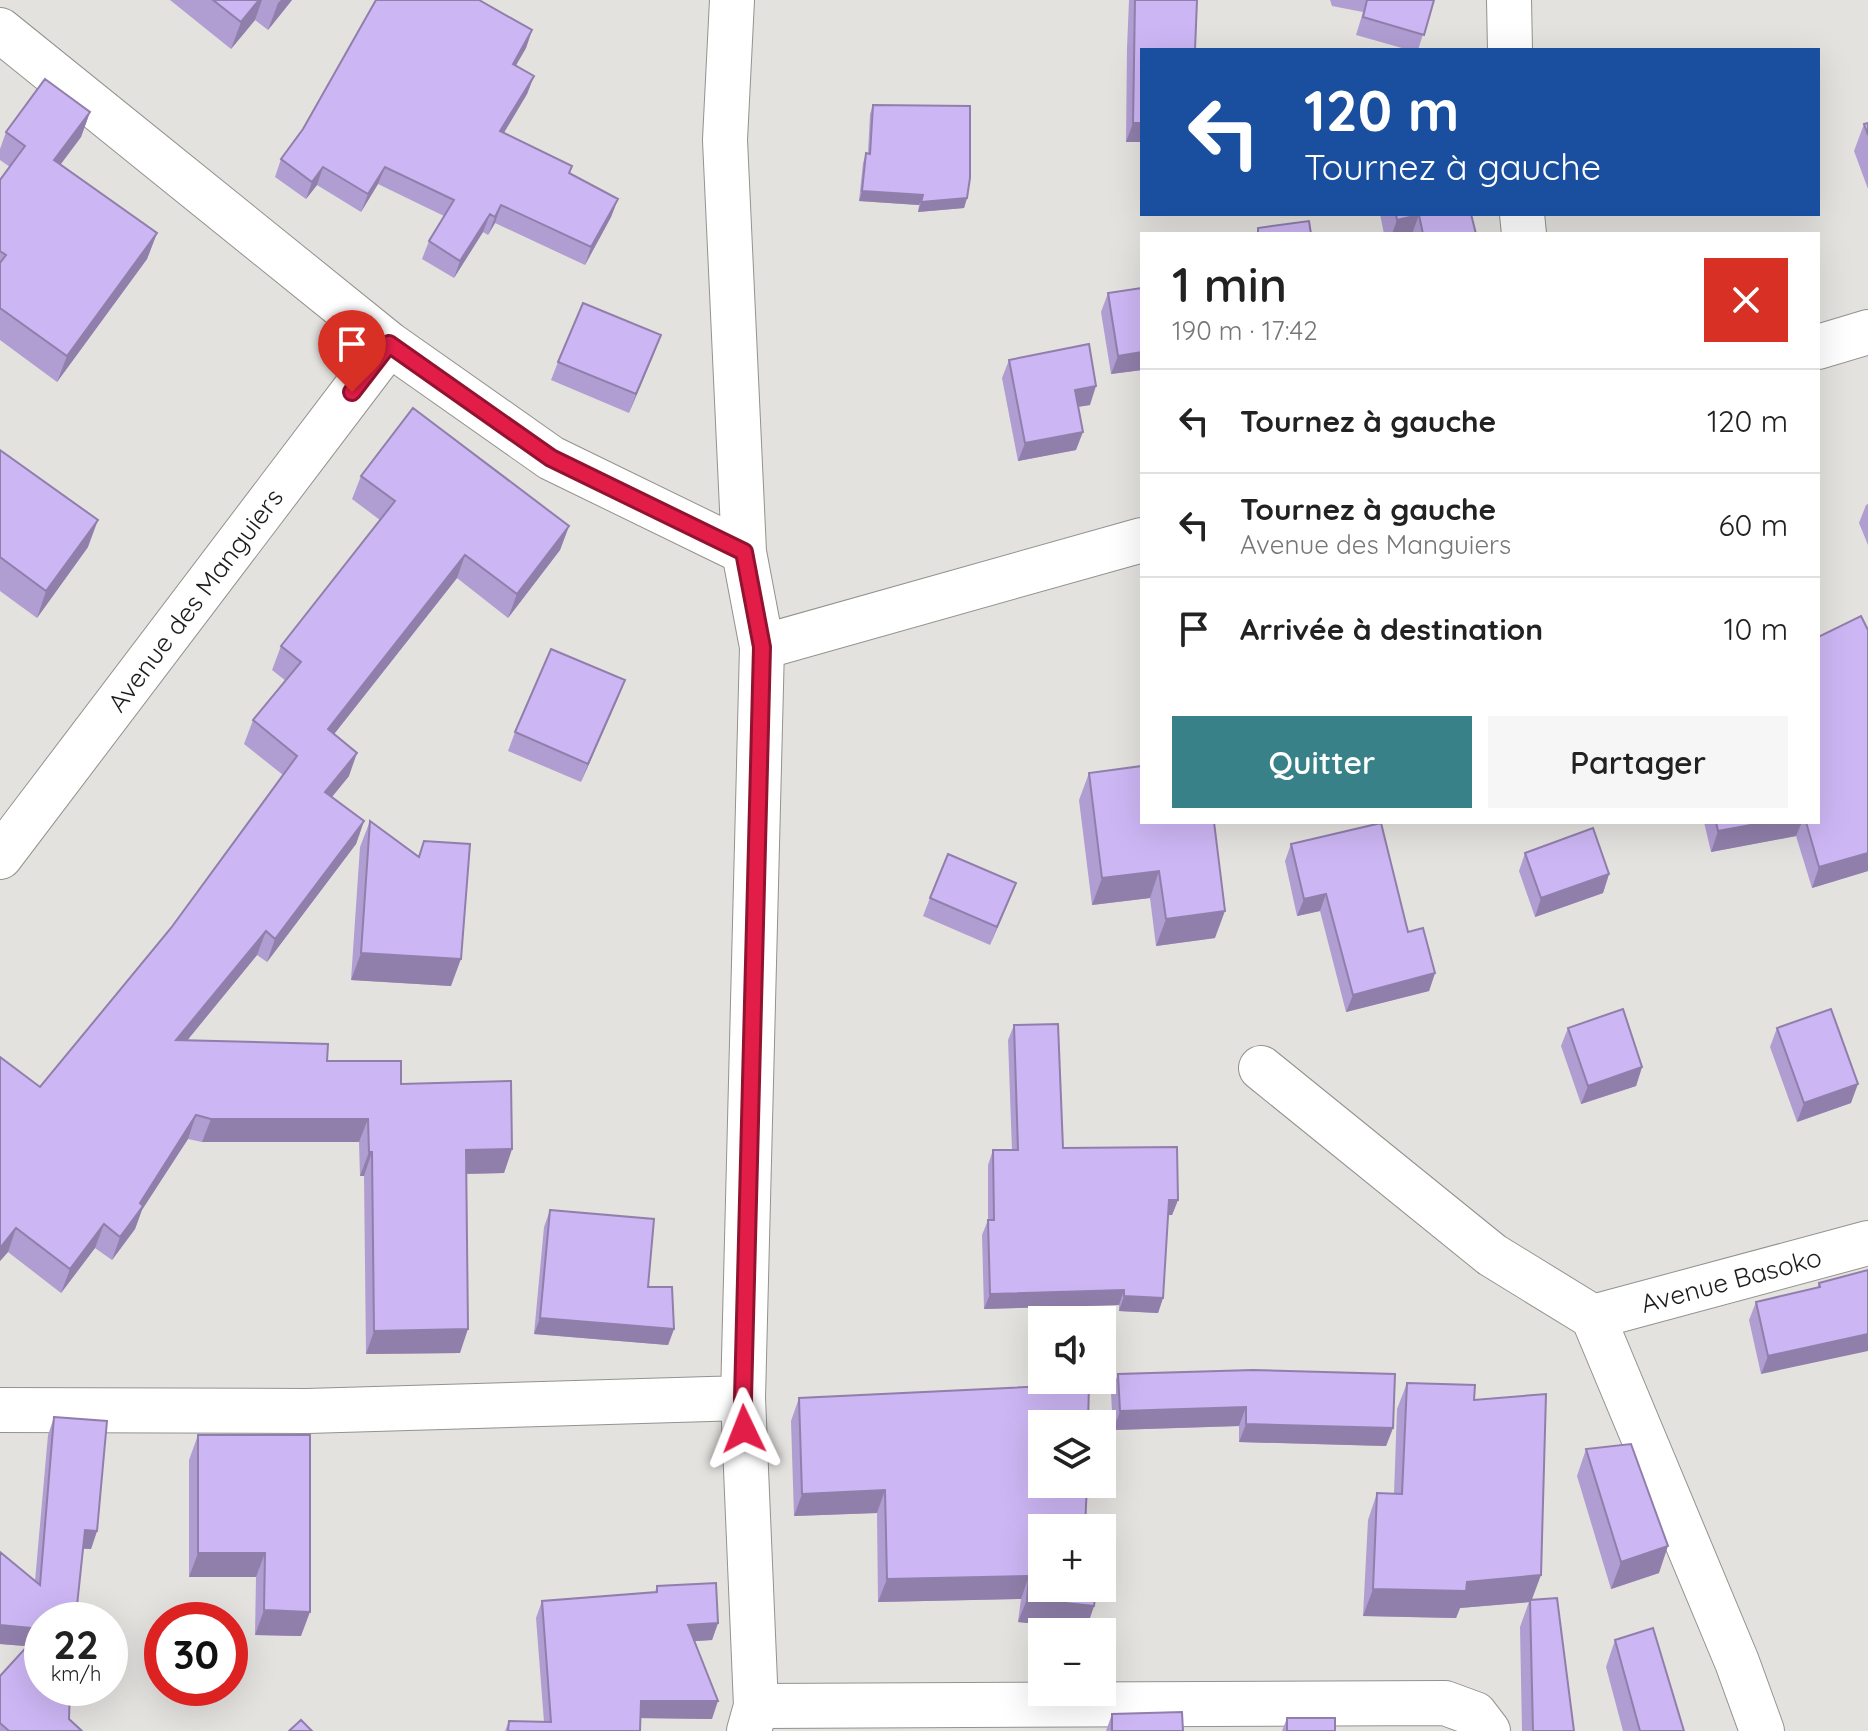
<!DOCTYPE html>
<html lang="fr">
<meta charset="utf-8">
<style>
:root{--surface:#fff;--page:#f6f6f6;--text:#222;--muted:#767676;--line:#e0e0e0;--accent:#398188}
body{margin:0;font-family:Quicksand,sans-serif;background:var(--page);color:var(--text);height:100vh;display:flex;flex-direction:column;font-size:30px;white-space:nowrap}
*{box-sizing:border-box;margin:0}
p{font-size:26px;color:var(--muted)}
.icon{flex:none;width:44px;height:44px;fill:none;stroke:currentColor;stroke-width:2;stroke-linecap:round;stroke-linejoin:round}
.map{position:relative;flex:1;overflow:hidden}
.details{position:absolute;left:1140px;top:232px;width:680px;height:592px;display:flex;flex-direction:column;background:var(--surface);border-radius:0px;box-shadow:0 8px 32px #0002}
.details>*{flex:none}
.hud{position:absolute;left:1140px;top:48px;width:680px;height:168px;border-radius:0px;box-shadow:0 8px 32px #0002;background:#1a4fa0;color:#fff;overflow:hidden}
.controls{position:absolute;left:1028px;top:1306px;display:grid;gap:16px}
.controls a{display:grid;place-items:center;width:88px;height:88px;border-radius:0px;background:var(--surface);box-shadow:0 8px 32px #0002;font-size:40px}
.speed{position:absolute;left:24px;top:1602px;display:flex;gap:16px;font-size:40px;font-weight:700;text-align:center}
.speed>*{display:grid;place-content:center;width:104px;height:104px;border-radius:50%;background:var(--surface);box-shadow:0 8px 32px #0002;line-height:1}
.speed small{font-size:20px;font-weight:400}
.speed .limit{border:12px solid #d22;background:#fff;color:#111}
.pin{position:absolute;display:grid;place-items:center;width:68px;height:68px;color:#fff;margin:-82px -34px;border-radius:50% 50% 50% 0;rotate:-45deg;box-shadow:0 0 8px #0007}
.pin .icon{rotate:45deg}
.me{position:absolute;width:88px;margin:-44px;rotate:358deg;stroke-linejoin:round;filter:drop-shadow(0 0 6px #0008)}
.turn{display:flex;align-items:center;gap:28px;height:168px;padding:0 32px;font-size:36px}
.turn .icon{width:104px;height:104px;stroke-width:2.5}
.turn b{display:block;font-size:56px;line-height:68px}
.round{display:grid;place-items:center;flex:none;width:84px;height:84px;border-radius:0px;background:var(--page)}
.headline{display:flex;align-items:center;justify-content:space-between;height:136px;padding:0 32px}
h1{font-size:48px;font-weight:600;line-height:60px}
.primary-button{display:flex;gap:16px;margin-top:auto;padding:16px 32px}
.primary-button a{flex:1;height:92px;border-radius:0px;background:var(--accent);color:#fff;font-size:32px;font-weight:600;line-height:92px;text-align:center}
.primary-button a+a{background:var(--page);color:var(--text)}
ul{padding:0;list-style:none}
li{display:flex;align-items:center;gap:24px;height:104px;padding:0 32px;border-top:2px solid var(--line)}
li div{flex:1}
li b{display:block;font-size:30px}
li em{font-style:normal}
.map>svg:first-child{display:block}
.lines{fill:none;stroke-linecap:round;stroke-linejoin:round}
.minor-casing{stroke:#93928f;stroke-width:46}
.minor{stroke:#fff;stroke-width:44}
.wall{fill:#b09dd2}
.shaded-wall{fill:#907fab}
.building{fill:#cdb6f4;stroke:#907fab;stroke-width:2}
.route-casing{stroke:#92132f;stroke-width:20}
.route{stroke:#e11d48;stroke-width:14}
.labels{text-anchor:middle;dominant-baseline:central;stroke-width:7;stroke-linejoin:round;paint-order:stroke}
.street-label{font-size:26px;fill:#1d1c1b;stroke:#fff}
</style>
<div class="map">
<svg width="1868" height="1731" viewBox="0 0 1868 1731">
<rect width="100%" height="100%" fill="#e3e2df"/>
<g class="lines">
<!-- minor casing -->
<g class="minor-casing">
<path id="minor" d="M732 0 725 140 744 552 762 647 743 1398 756 1706 749 1731
M1509 0 1510 50
M0 30 389 344 551 458 744 552
M1522 214 1524 234
M1818 347 1868 332
M762 647 1142 540
M0 857 389 344
M1261 1068 1492 1255 1593 1317 1737 1662 1762 1731
M1593 1317 1868 1243
M0 1410 307 1411 743 1398
M756 1706 1445 1703 1475 1714 1488 1731"/>
</g>
<!-- minor -->
<use href="#minor" class="minor"/>
</g>
<!-- wall -->
<path class="wall" d="M170 0H292L268 30 255 20 231 49Z
M1129 0H1197L1142 50V142H1126L1127 48Z
M1330 0H1434L1418 50H1409L1356 35 1363 12 1332 6Z
M532 30 526 48 516 65 534 76 527 94 504 133 572 166 569 174 618 199 611 217 585 265 495 223 488 235 483 232 454 278 422 259 429 241 444 216 378 184 361 212 317 185 306 199 275 177 281 159 303 129Z
M873 105 967 198 964 208 918 212 919 205 859 201 863 163 866 153H868L870 114Z
M90 112 81 137 61 164 157 233 147 259 57 382 0 340V180L10 167 0 160V149L6 132Z
M1868 123V189L1854 151 1864 124Z
M1380 214H1471L1476 234H1384Z
M1142 288V370L1111 374 1101 312 1108 293Z
M661 335 629 413 551 380 558 362Z
M1009 360 1090 405 1078 407 1076 450 1018 461 1002 378Z
M0 450 88 547 37 618 0 591Z
M361 476 569 526 560 550 508 618 457 578 334 734 349 776 332 797 364 821 356 844 267 962 257 955 187 1040 327 1061 512 1149 504 1173 467 1174 460 1353 366 1354 364 1176H360L359 1142H202L188 1139 142 1209 135 1229 112 1260 95 1248 61 1293 8 1252 0 1261V1057L40 1087 171 928 283 775 244 744 253 720 286 681 272 670 281 646 380 520 352 499Z
M1868 504V545L1859 523 1866 505Z
M625 680 618 698 581 782 508 751 515 732Z
M1089 773 1215 938 1156 946 1150 898 1092 905 1079 800Z
M370 821 451 986 351 980 360 847Z
M1704 822H1818L1868 871 1812 888 1796 836 1711 852Z
M1291 844 1408 932 1435 973 1429 991 1346 1012 1320 911 1297 916 1285 861Z
M1525 853 1609 874 1603 893 1535 917 1519 871Z
M1016 883 990 945 923 916 930 898Z
M1014 1025 1063 1148 1178 1200 1172 1215H1168L1163 1298 1158 1313 1119 1311V1305L984 1309 982 1235 988 1220V1165L993 1150H1012L1008 1040Z
M1568 1028 1642 1067 1636 1086 1581 1104 1561 1046Z
M1777 1028 1851 1103 1797 1122 1770 1047Z
M550 1210 648 1287 674 1329 668 1345 534 1334 544 1227Z
M1868 1270 1761 1374 1749 1320 1756 1302 1817 1288 1819 1283Z
M1118 1374 1393 1428 1386 1446 1239 1442V1426L1113 1430 1111 1393Z
M1407 1383 1474 1400 1532 1600 1574 1731H1522L1520 1627 1529 1602 1460 1608 1456 1618 1363 1616 1368 1520 1377 1493 1394 1494 1397 1409Z
M799 1398 1042 1528 1094 1606 1086 1629 1018 1622 1021 1599 878 1602 877 1513 794 1516 791 1421Z
M54 1417 97 1531 91 1549H83L42 1620 69 1719 82 1731H0V1676L27 1646 0 1644V1552L35 1581 48 1435Z
M198 1435H310L301 1636 255 1635 256 1577H189V1460Z
M1586 1449 1659 1573 1611 1589 1577 1476Z
M657 1586 718 1623 712 1640 695 1641 712 1719 641 1718 640 1731H505L509 1721 544 1722 536 1618 542 1601 655 1592Z
M1615 1640 1684 1731H1623L1606 1667Z
M1112 1714 1183 1731H1106Z
M1287 1718V1731H1282Z"/>
<!-- shaded-wall -->
<path class="shaded-wall" d="M259 0H262L255 20 231 49 241 22Z
M281 0H292L268 30 278 3Z
M532 30 526 48 507 81 513 64Z
M534 76 527 94 494 149 500 131Z
M90 112 81 137 45 185 54 160Z
M1133 123H1142V142H1126Z
M323 167 317 185 306 199 312 182Z
M385 167 378 184 361 212 368 194Z
M862 191 923 195 919 205 859 201Z
M967 198 964 208 918 212 921 202Z
M618 199 611 217 585 265 591 247Z
M501 205 495 223 488 235 495 217Z
M490 214 483 232 454 278 460 261Z
M1419 215 1412 234H1392L1397 220Z
M157 233 147 259 57 382 67 356Z
M661 335 654 354 629 413 636 394Z
M1142 352V370L1111 374 1118 356Z
M1096 386 1090 405 1069 408 1075 390Z
M1083 432 1076 450 1018 461 1025 443Z
M98 520 88 547 37 618 46 591Z
M569 526 560 550 508 618 517 594Z
M465 555 457 578 320 752 328 729Z
M625 680 618 698 581 782 588 764Z
M357 753 349 776 317 815 325 792Z
M364 821 356 844 267 962 275 939Z
M1767 822H1802L1796 836 1711 852 1718 831Z
M1868 853V871L1812 888 1819 867Z
M1159 871 1150 898 1092 905 1102 878Z
M1609 874 1603 893 1535 917 1541 898Z
M1016 883 1009 901 990 945 997 927Z
M1326 894 1320 911 1297 916 1304 899Z
M1225 911 1215 938 1156 946 1166 919Z
M266 931 257 955 168 1064 176 1040Z
M361 953 461 959 451 986 351 980Z
M1435 973 1429 991 1346 1012 1353 995Z
M1642 1067 1636 1086 1581 1104 1588 1086Z
M1858 1084 1851 1103 1797 1122 1804 1103Z
M196 1115 188 1139 142 1210 135 1229 112 1260 120 1237 140 1203Z
M211 1119H368L359 1142H202Z
M512 1149 504 1173 458 1174 466 1150Z
M369 1152H372L364 1176H360Z
M1169 1200H1178L1172 1215H1163Z
M104 1224 95 1248 61 1293 70 1269Z
M16 1228 8 1252 0 1261V1248Z
M1124 1290 1119 1305 984 1309 990 1294Z
M1124 1296 1163 1298 1158 1313 1119 1311Z
M540 1318 674 1329 668 1345 534 1334Z
M468 1329 460 1353 366 1354 374 1331Z
M1868 1334V1351L1761 1374 1768 1356Z
M1246 1407 1239 1426 1113 1430 1120 1411Z
M1246 1424 1393 1428 1386 1446 1239 1442Z
M885 1490 877 1513 794 1516 802 1494Z
M85 1530 97 1531 91 1549 78 1548Z
M1668 1546 1659 1573 1611 1589 1621 1562Z
M198 1553H265L256 1577H189Z
M1541 1575 1531 1602 1460 1608 1456 1618 1363 1616 1373 1589Z
M1029 1576 1021 1599 878 1602 887 1579Z
M1027 1599 1094 1606 1086 1629 1018 1622Z
M264 1610 310 1612 301 1636 255 1635Z
M718 1623 712 1640 682 1642 688 1625Z
M0 1625 42 1629 37 1647 0 1644Z
M641 1701H718L712 1719 635 1718Z"/>
<!-- building -->
<path class="building" d="M213 0H259L241 22Z
M376 0H479L532 30 513 64 534 76 500 131 572 166 569 173 618 199 591 247 501 205 495 217 490 214 460 261 429 241 454 200 385 167 368 194 323 167 312 182 281 159 303 129Z
M1135 0H1197L1195 50H1142V123H1133Z
M1367 0H1434L1424 35 1363 17Z
M45 79 90 112 54 160 157 233 67 356 0 308V263L6 255 0 251V180L25 146 6 132Z
M873 105 970 106V178L967 198 921 202 923 195 862 191 866 153 870 154Z
M1868 123V135L1864 124Z
M1396 214H1471L1476 234H1423L1419 215 1397 220Z
M1309 221 1311 234H1258V228Z
M1142 288V352L1118 356 1108 293Z
M583 303 661 335 636 394 558 362Z
M1089 344 1096 386 1075 390 1083 432 1025 443 1009 360Z
M413 408 569 526 517 594 465 555 328 729 357 753 325 792 364 821 275 939 266 931 176 1040 328 1044 327 1061H401V1084L511 1081 512 1149 466 1150 468 1329 374 1331 372 1152H369L368 1119H211L196 1115 140 1203 143 1206 120 1237 104 1224 70 1269 16 1228 0 1248V1057L40 1087 171 928 297 756 253 720 301 662 281 646 395 501 361 476Z
M0 450 98 520 46 591 0 557Z
M1861 616 1868 630V853L1819 867 1806 822H1818V637Z
M551 649 625 680 588 764 515 732Z
M1142 766V822H1214L1225 911 1166 919 1159 871 1102 878 1089 773Z
M370 821 419 857 424 841 470 844 461 959 361 953Z
M1716 822H1767L1718 831Z
M1381 823 1408 932 1423 928 1435 973 1353 995 1326 894 1304 899 1291 844Z
M1593 828 1609 874 1541 898 1525 853Z
M948 854 1016 883 997 927 930 898Z
M1623 1009 1642 1067 1588 1086 1568 1028Z
M1831 1009 1858 1084 1804 1103 1777 1028Z
M1058 1024 1063 1148 1177 1147 1178 1200H1169L1163 1298 1124 1296V1290L990 1294 988 1220H994L993 1150H1018L1014 1025Z
M550 1210 654 1219 648 1287H672L674 1329 540 1318Z
M1868 1270V1334L1768 1356 1756 1302 1820 1287 1819 1283Z
M1253 1370 1395 1374 1393 1428 1246 1424V1407L1120 1411 1118 1374Z
M1407 1383 1475 1385 1474 1400 1546 1394 1541 1575 1467 1582 1466 1591 1373 1589 1377 1493 1402 1494Z
M1089 1384 1088 1424H1042V1484H1087L1085 1528H1042V1588H1096L1094 1606 1027 1599 1029 1576 887 1579 885 1490 802 1494 799 1398Z
M54 1417 107 1421 97 1531 85 1530 76 1615 83 1620H42V1629L0 1625V1552L40 1585Z
M198 1435H310V1612L264 1610 265 1553H198Z
M1631 1444 1668 1546 1621 1562 1586 1449Z
M716 1583 718 1623 688 1625 718 1701H641L640 1731H508L509 1721 551 1722 542 1601 657 1592V1586Z
M1557 1598 1574 1731H1533L1530 1600Z
M1653 1628 1684 1731H1640L1615 1640Z
M42 1630V1688H70L69 1719 82 1731H9L0 1723V1676Z
M1182 1712 1183 1731H1112V1714Z
M1287 1718H1335V1731H1287Z
M301 1720 312 1731H289Z"/>
<g class="lines">
<!-- route casing -->
<g class="route-casing">
<path id="route" d="M352 392 389 344 551 458 744 552 762 647 743 1398 744 1429"/>
</g>
<!-- route -->
<use href="#route" class="route"/>
</g>
<g class="labels">
<!-- street labels -->
<g class="street-label">
<text transform="translate(195 600) rotate(-53)">Avenue des Manguiers</text>
<text transform="translate(1731 1280) rotate(-15)">Avenue Basoko</text>
</g>
</g>
</svg>
<div class="controls">
<a><svg class="icon" aria-label="sound" viewBox="0 0 24 24"><path d="M4 9h4l5-4v14l-5-4H4zM17 9q2 3 0 6"/></svg></a>
<a><svg class="icon" aria-label="layers" viewBox="0 0 24 24"><path d="M12 4l9 5-9 5-9-5zM3 14l9 5 9-5"/></svg></a>
<a>+</a>
<a>−</a>
</div>
<div class="speed"><div>22<small>km/h</small></div><div class="limit">30</div></div>
<div class="pin" style="left:352px;top:392px;background:#d93025"><svg class="icon" aria-label="arrive" viewBox="0 0 24 24"><path d="M6 21V4h12l-3 4 3 4H6"/></svg></div>
<svg class="me" style="left:744px;top:1429px" viewBox="-20 -20 40 40"><path d="M0-17L14 15 0 8-14 15z" fill="#e11d48" stroke="#fff" stroke-width="4"/></svg>
<div class="hud">
<div class="turn"><svg class="icon" aria-label="left" viewBox="0 0 24 24"><path d="M17 20v-9H6M10 6l-5 5 5 5"/></svg><div><b>120 m</b>Tournez à gauche</div></div>
</div>
<section class="details">
<div class="headline"><div><h1>1 min</h1><p>190 m · 17:42</p></div><a class="round" style="background:#d93025;color:#fff"><svg class="icon" aria-label="close" viewBox="0 0 24 24"><path d="M6 6l12 12M18 6L6 18"/></svg></a></div>
<ul>
<li><svg class="icon" aria-label="left" viewBox="0 0 24 24"><path d="M17 20v-9H6M10 6l-5 5 5 5"/></svg><div><b>Tournez à gauche</b></div><em>120 m</em></li>
<li><svg class="icon" aria-label="left" viewBox="0 0 24 24"><path d="M17 20v-9H6M10 6l-5 5 5 5"/></svg><div><b>Tournez à gauche</b><p>Avenue des Manguiers</p></div><em>60 m</em></li>
<li><svg class="icon" aria-label="arrive" viewBox="0 0 24 24"><path d="M6 21V4h12l-3 4 3 4H6"/></svg><div><b>Arrivée à destination</b></div><em>10 m</em></li>
</ul>
<div class="primary-button"><a>Quitter</a><a>Partager</a></div>
</section>
</div>
